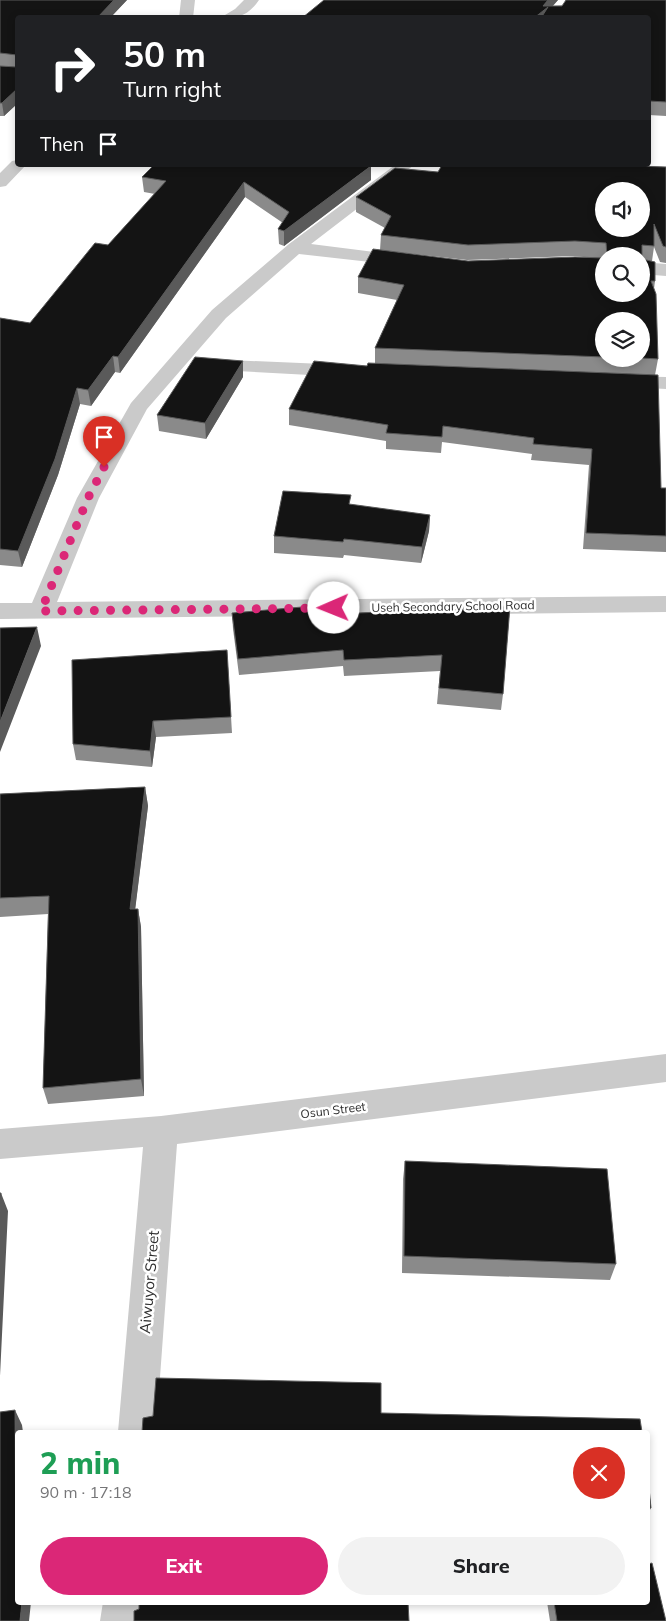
<!DOCTYPE html>
<meta charset="utf-8">
<style>
:root{--surface:#fff;--page:#f2f2f2;--text:#202124;--muted:#757577;--accent:#db2777}
body{margin:0;font-family:Mulish,sans-serif;background:var(--page);color:var(--text);height:100vh;display:flex;flex-direction:column;font-size:19px;white-space:nowrap}
*{box-sizing:border-box;margin:0}
p{font-size:16px;color:var(--muted)}
.icon{flex:none;width:28px;height:28px;fill:none;stroke:currentColor;stroke-width:2;stroke-linecap:round;stroke-linejoin:round}
.map{position:relative;flex:1;overflow:hidden}
.panel{position:absolute;left:15px;top:1430px;width:635px;height:175px;display:flex;flex-direction:column;background:var(--surface);border-radius:5px;box-shadow:0 2px 8px #0003}
.panel>*{flex:none}
.hud{position:absolute;left:15px;top:15px;width:636px;height:152px;border-radius:5px;box-shadow:0 2px 8px #0003;background:#202124;color:#fff;overflow:hidden}
.controls{position:absolute;left:595px;top:182px;display:grid;gap:10px}
.controls a{display:grid;place-items:center;width:55px;height:55px;border-radius:50%;background:var(--surface);box-shadow:0 2px 8px #0003;font-size:25px}
.pin{position:absolute;display:grid;place-items:center;width:42px;height:42px;color:#fff;margin:-51px -21px;border-radius:50% 50% 50% 0;rotate:-45deg;box-shadow:0 0 5px #0007}
.pin .icon{rotate:45deg}
.me{position:absolute;width:55px;margin:-28px;rotate:269deg;stroke-linejoin:round;filter:drop-shadow(0 0 4px #0008)}
.turn{display:flex;align-items:center;gap:18px;height:105px;padding:0 25px;font-size:22px}
.turn .icon{width:65px;height:65px;stroke-width:2.5}
.turn b{display:block;font-size:35px;line-height:42px}
.then{display:flex;align-items:center;height:48px;padding:0 25px;background:#0003;gap:10px;font-size:19px}
.round{display:grid;place-items:center;flex:none;width:52px;height:52px;border-radius:26px;background:var(--page)}
.head{display:flex;align-items:center;justify-content:space-between;height:85px;padding:0 25px}
h1{font-size:30px;font-weight:800;line-height:38px;color:#1e9e55}
.cta{display:flex;gap:10px;margin-top:auto;padding:10px 25px}
.cta a{flex:1;height:58px;border-radius:30px;background:var(--accent);color:#fff;font-size:20px;font-weight:800;line-height:58px;text-align:center}
.cta a+a{background:var(--page);color:var(--text)}
.map>svg:first-child{display:block}
.lines{fill:none;stroke-linecap:round;stroke-linejoin:round}
.street{fill:#cacaca;fill-rule:evenodd}
.wall{fill:#8a8a8a;fill-rule:evenodd}
.shaded-wall{fill:#5a5a5a}
.building{fill:#141414;stroke:#5a5a5a;fill-rule:evenodd}
.route{stroke:#db2777;stroke-width:9;stroke-dasharray:0 16.2}
.labels{text-anchor:middle;dominant-baseline:central;stroke-width:5;stroke-linejoin:round;paint-order:stroke}
.street-label{font-size:12px;fill:#2d2d2d;stroke:#fff}
.near-street-label{font-size:15px;fill:#2d2d2d;stroke:#fff}
</style>
<div class="map">
<svg width="666" height="1621" viewBox="0 0 666 1621">
<rect width="100%" height="100%" fill="#fff"/>
<g class="lines">
<!-- street -->
<path class="street" d="M181 0H195L193 18H179Z
M244 0H259C248 16 239 18 220 18L235 9Z
M18 160V165H26L6 186 0 187V173L12 161Z
M395 165H414L311 244 406 256 412 257 415 261 412 265 406 266 299 254 226 318 147 409 99 498 57 602 666 596V612L0 619V603H32L77 498 131 403 212 310 289 244Z
M641 262 666 264V276L641 274Z
M205 359 347 365 354 367 357 371 354 375 347 377 198 369 195 365 198 361Z
M620 376 666 377V389L613 386 610 382 613 378Z
M666 1054V1082L177 1144 156 1432H118L143 1147 0 1159V1129L161 1116Z
M103 1602H143L142 1621H100Z"/>
</g>
<!-- wall -->
<path class="wall" d="M0 0H127L110 18H18V103L4 116H0Z
M558 0 553 6 666 0V116L649 115V18H302Z
M635 166 666 167V263L660 262 654 247 652 261 655 281 654 289 658 359 655 375 661 488H666V552L583 549 589 465 531 460 532 454 442 442 441 453 386 449V441L289 425V409L367 366 375 364V348L397 300 358 293V277L468 261 594 258 573 256 467 260 380 250 381 235 385 228 356 212V197L438 172ZM604 256H641L604 294ZM604 321H641V359H604Z
M142 177 371 180 284 246 279 244 278 229 283 223 245 197 120 373 115 372 91 406 80 404 58 475 22 567 0 565V318L30 323 108 245 155 194 144 192Z
M243 361V377L206 439 159 431 157 415Z
M351 505 430 515 429 531 421 563 344 555 343 558 274 553V536Z
M510 606 503 694 501 710 437 704 440 671 344 676 343 666 239 675 233 629 232 613 315 615Z
M227 650 232 733 156 737 152 767 76 760 73 744Z
M145 787 148 806 135 909H138L141 927 144 1096 48 1104 43 1088 48 914 0 917V794Z
M405 1161 616 1264 610 1280 402 1273 403 1179Z
M648 1478 651 1508 648 1514Z
M547 1602H648L666 1621H550Z"/>
<!-- shaded-wall -->
<path class="shaded-wall" d="M114 0H127L110 18H97Z
M548 0H558L547 12V18H534Z
M18 88V103L4 116 2 103Z
M371 166V180L284 246V231Z
M244 182 245 197 120 373 118 357Z
M113 356 115 372 91 406 88 390Z
M243 361V377L206 439 205 423Z
M77 388 80 404 58 475 22 567 18 551Z
M430 515 429 531 421 563 422 547Z
M37 627 41 646 0 752V722Z
M153 721 156 737 152 767 150 751Z
M145 787 148 806 133 927 130 909Z
M138 909 141 927 144 1096 141 1079Z
M1 1193 8 1211 0 1376V1213Z
M15 1410 22 1425 23 1432H18V1582L16 1579Z
M22 1602H31L29 1621H20Z"/>
<!-- building -->
<path class="building" d="M0 0H114L97 18H18V88L2 103H0V66L17 67V55L0 53Z
M324 0H548L543 6H562L566 0H666V102L649 101V18H541L548 7 534 18H302Z
M154 165H362L371 166 284 231 278 229 289 212 244 182 118 357 113 356 88 390 77 388 55 459 18 551 0 549V318L30 323 95 243 108 245 166 181 142 177Z
M442 165H635V166L666 167V247L663 246 654 224V246L642 245V259L655 262V281H651L656 294 658 359 641 358V321H604V357L375 348 404 285 358 277 373 249 468 261 575 257 604 258V294H641V256H607L606 243 575 241 468 245 381 235 391 216 356 197 395 168 438 172ZM604 191H641V229H604Z
M195 357 243 361 205 423 157 415Z
M314 361 367 366 368 363 658 375 661 488H666V536L586 533 592 449 533 444 534 438 443 426 442 437 386 433 388 425 289 409Z
M283 491 351 495 349 504 430 515 422 547 344 539 343 542 274 536Z
M314 606 315 615 510 606 503 694 439 688 442 655 344 660 343 650 238 659 232 613Z
M37 627 0 722V628Z
M227 650 231 717 153 721 150 751 73 744 72 660Z
M145 787 130 909H138L141 1079 43 1088 49 896 0 898V794Z
M405 1161 607 1169 616 1264 404 1256Z
M0 1193H1L0 1213Z
M156 1378 381 1383V1413L640 1419 642 1432H142L143 1418 153 1416Z
M15 1410 16 1579H18V1602H22L20 1621H0V1412Z
M648 1478 651 1508H648Z
M652 1563 666 1621H557L554 1602H648V1564Z
M139 1602H408L409 1621H134V1611L139 1609Z"/>
<g class="lines">
<!-- route -->
<path class="route" d="M104 467 88 498 41 611 334 608"/>
</g>
<g class="labels">
<!-- street labels -->
<g class="street-label">
<text transform="translate(453 606) rotate(-1)">Useh Secondary School Road</text>
<text transform="translate(333 1110) rotate(-7)">Osun Street</text>
</g>
<!-- near-street labels -->
<g class="near-street-label">
<text transform="translate(149 1282) rotate(-85)">Aiwuyor Street</text>
</g>
</g>
</svg>
<div class="controls">
<a><svg class="icon" aria-label="sound" viewBox="0 0 24 24"><path d="M4 9h4l5-4v14l-5-4H4zM17 9q2 3 0 6"/></svg></a>
<a><svg class="icon" aria-label="search" viewBox="0 0 24 24"><circle cx="10" cy="10" r="6"/><path d="M15 15l6 6"/></svg></a>
<a><svg class="icon" aria-label="layers" viewBox="0 0 24 24"><path d="M12 4l9 5-9 5-9-5zM3 14l9 5 9-5"/></svg></a>
</div>
<div class="pin" style="left:104px;top:467px;background:#d93025"><svg class="icon" aria-label="arrive" viewBox="0 0 24 24"><path d="M6 21V4h12l-3 4 3 4H6"/></svg></div>
<svg class="me" style="left:334px;top:608px" viewBox="-20 -20 40 40"><circle r="19" fill="#fff"/><path d="M0-13L10 11 0 6-10 11z" fill="#db2777"/></svg>
<div class="hud">
<div class="turn"><svg class="icon" aria-label="right" viewBox="0 0 24 24"><path d="M7 20v-9h11M14 6l5 5-5 5"/></svg><div><b>50 m</b>Turn right</div></div>
<div class="then">Then<svg class="icon" aria-label="arrive" viewBox="0 0 24 24"><path d="M6 21V4h12l-3 4 3 4H6"/></svg></div>
</div>
<section class="panel">
<div class="head"><div><h1>2 min</h1><p>90 m · 17:18</p></div><a class="round" style="background:#d93025;color:#fff"><svg class="icon" aria-label="close" viewBox="0 0 24 24"><path d="M6 6l12 12M18 6L6 18"/></svg></a></div>
<div class="cta"><a>Exit</a><a>Share</a></div>
</section>
</div>
